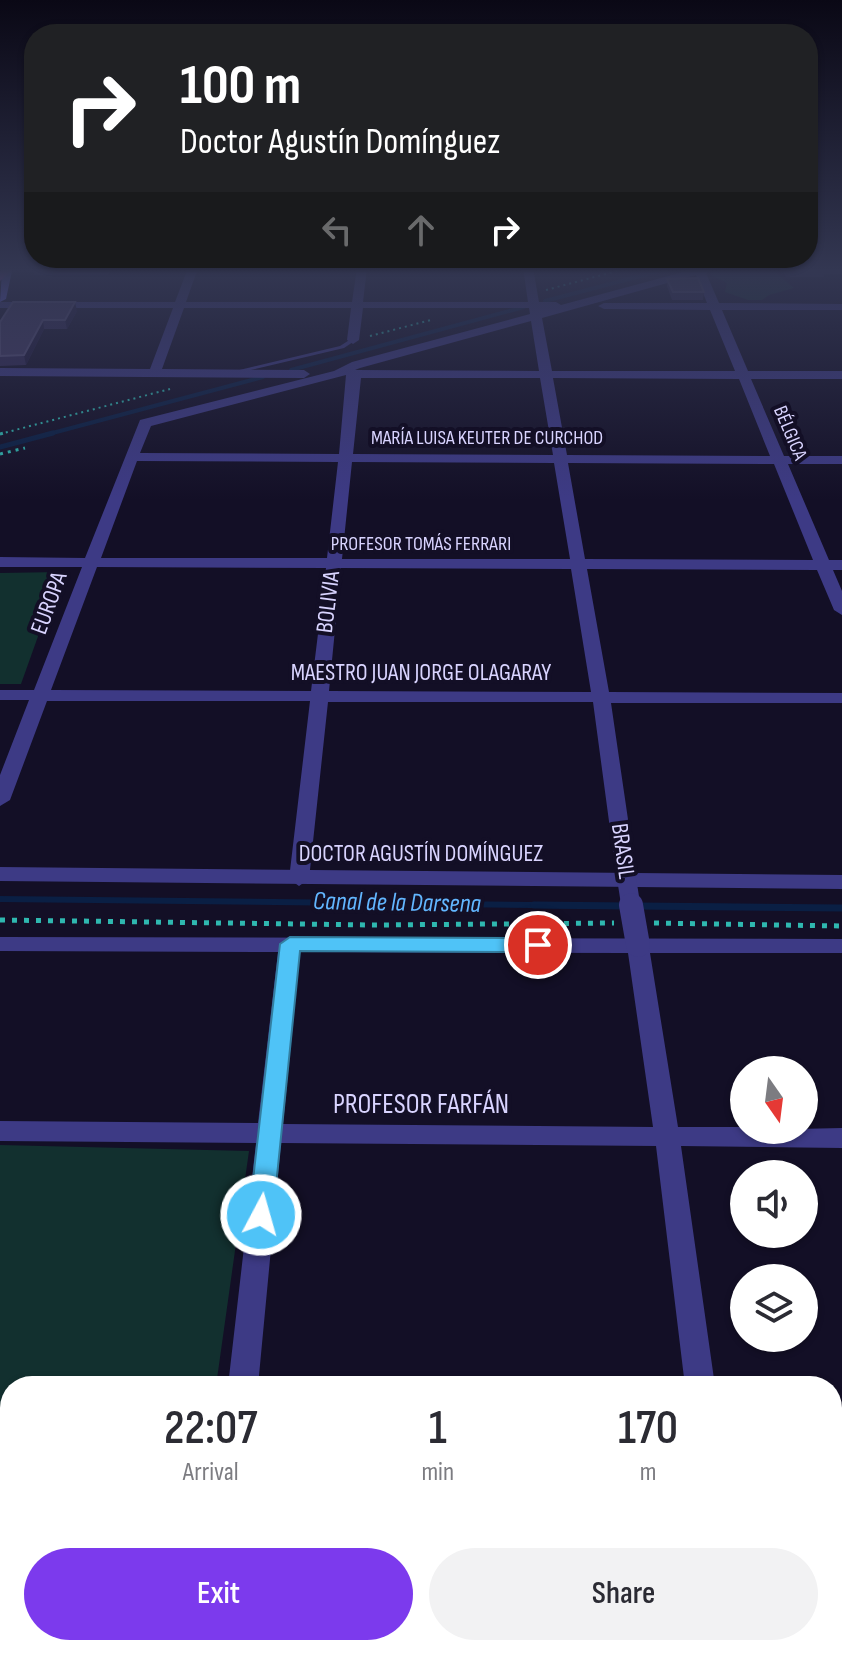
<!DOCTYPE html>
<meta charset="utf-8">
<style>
:root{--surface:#fff;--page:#f2f2f3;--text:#2b2b33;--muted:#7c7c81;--accent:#7c3aed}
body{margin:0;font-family:"Sofia Sans Condensed",sans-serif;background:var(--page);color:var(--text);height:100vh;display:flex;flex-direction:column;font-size:30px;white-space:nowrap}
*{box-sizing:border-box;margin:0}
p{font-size:26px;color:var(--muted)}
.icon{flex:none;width:44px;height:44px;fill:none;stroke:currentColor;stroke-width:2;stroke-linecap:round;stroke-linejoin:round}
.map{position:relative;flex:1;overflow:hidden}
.drawer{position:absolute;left:0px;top:1376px;width:842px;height:280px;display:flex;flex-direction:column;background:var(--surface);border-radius:32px 32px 0 0;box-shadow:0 2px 6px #0004}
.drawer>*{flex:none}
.hud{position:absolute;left:24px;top:24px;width:794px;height:244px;border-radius:32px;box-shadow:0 2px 6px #0004;background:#202124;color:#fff;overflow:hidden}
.needle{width:52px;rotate:166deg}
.buttons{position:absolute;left:730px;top:1056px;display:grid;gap:16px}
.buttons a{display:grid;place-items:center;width:88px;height:88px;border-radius:50%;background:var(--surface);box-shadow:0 2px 6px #0004;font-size:40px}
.pin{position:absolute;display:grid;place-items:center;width:68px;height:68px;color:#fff;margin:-34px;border:4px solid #fff;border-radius:50%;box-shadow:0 2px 8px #0007}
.me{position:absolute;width:88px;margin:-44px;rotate:6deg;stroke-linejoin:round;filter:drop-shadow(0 0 6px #0008)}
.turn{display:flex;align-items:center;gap:28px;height:168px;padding:0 24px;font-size:36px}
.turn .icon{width:104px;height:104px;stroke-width:2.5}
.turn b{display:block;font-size:56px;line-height:68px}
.lanes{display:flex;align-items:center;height:76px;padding:0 24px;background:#0003;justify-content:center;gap:40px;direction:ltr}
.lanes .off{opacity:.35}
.eta{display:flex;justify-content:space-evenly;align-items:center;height:136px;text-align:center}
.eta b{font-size:48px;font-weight:600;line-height:56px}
.primary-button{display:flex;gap:16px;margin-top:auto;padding:16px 24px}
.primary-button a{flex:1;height:92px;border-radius:48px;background:var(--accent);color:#fff;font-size:32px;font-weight:600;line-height:92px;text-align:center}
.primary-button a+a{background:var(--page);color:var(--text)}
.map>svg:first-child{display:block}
.green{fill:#12302f}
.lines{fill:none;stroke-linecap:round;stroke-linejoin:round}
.stream-far3{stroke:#0a1f44;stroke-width:4}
.stream-far2{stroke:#0a1f44;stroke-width:5}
.stream-far1{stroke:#0a1f44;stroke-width:6}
.stream{stroke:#0a1f44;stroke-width:7}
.path-far2{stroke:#2fb8b0;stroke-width:2;stroke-dasharray:2 4;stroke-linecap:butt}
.path-far1{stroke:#2fb8b0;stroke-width:3;stroke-dasharray:3 5;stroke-linecap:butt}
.path{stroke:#2fb8b0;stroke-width:5;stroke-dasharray:5 7;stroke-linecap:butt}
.service{fill:#3d3a85;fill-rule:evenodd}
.minor{fill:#3d3a85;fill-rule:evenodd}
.tertiary{fill:#3d3a85;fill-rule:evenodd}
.secondary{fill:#6f6bff;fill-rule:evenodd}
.primary{fill:#c25bff;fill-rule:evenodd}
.minor-bridge-far1{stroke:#3d3a85;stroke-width:19}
.minor-bridge{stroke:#3d3a85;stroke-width:24}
.wall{fill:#312854}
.shaded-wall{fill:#1d163a}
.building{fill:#433a66;stroke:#5a527e;stroke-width:2}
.route{fill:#4fc3f7;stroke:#337fa1;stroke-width:2}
.labels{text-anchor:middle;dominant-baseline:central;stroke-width:8;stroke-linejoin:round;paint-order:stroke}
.far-street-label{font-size:20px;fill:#d9d4ff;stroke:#130f26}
.street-label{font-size:24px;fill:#d9d4ff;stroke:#130f26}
.water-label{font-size:26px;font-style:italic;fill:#62b6ff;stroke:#130f26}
.near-street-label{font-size:28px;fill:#d9d4ff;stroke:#130f26}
</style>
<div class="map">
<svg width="842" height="1656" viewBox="0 0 842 1656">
<rect width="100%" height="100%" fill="#130f26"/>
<!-- green -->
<path class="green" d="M725 268H770L794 288 769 295 762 300H748L725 292 727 283 709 274Z
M61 572 21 684H0V573Z
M0 1145 249 1151 216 1386H10V1494H0Z
M79 1646H192L191 1656H90Z"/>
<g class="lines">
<!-- stream-far3 -->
<path class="stream-far3" d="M545 301 671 268
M291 370 524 307
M45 435 263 377"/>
<!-- stream-far2 -->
<path class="stream-far2" d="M0 447 53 433"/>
<!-- stream-far1 -->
<path class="stream-far1" d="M0 899 626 906
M638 906 737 907"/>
<!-- stream -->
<path class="stream" d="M534 905 626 906
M638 906 842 908"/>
<!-- path-far2 -->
<path class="path-far2" d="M546 290 628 268
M370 336 431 320
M0 434 170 389"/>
<!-- path-far1 -->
<path class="path-far1" d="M0 434 4 433
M0 454 25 448"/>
<!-- path -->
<path class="path" d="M0 920 374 925 614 923
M654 923 842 926"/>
<!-- service -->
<path class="service" d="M351 339 356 340 344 348 234 374 231 372 340 346Z"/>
<!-- minor -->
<path class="minor" d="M188 268H198L186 302H352L357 268H367L363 302H528L523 268H533L539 302H556L561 305 698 268H716L706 273 719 303 842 304V310H722L748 371H842V379H751L784 456H842V464H788L829 560H842V570H833L842 591V615L834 610 817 570 587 569 609 692 842 693V703H611L637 881 627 888 617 881 593 702H328L309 879 299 886 289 879 310 701H47L10 800 0 806V775L29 700H0V690H34L82 567H0V557L85 558 140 420 334 371 352 362 530 314 529 308H363L359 340 353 344 347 340 351 308H184L162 369 304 370 310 374 304 378 0 376V368L150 369 173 308H0V302H175ZM696 275 707 303H604L598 306 604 309 710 310 735 371H552L542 318ZM531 321 539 371 355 370 360 368ZM346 375 339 454 140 453 151 426ZM361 378H540L553 455 353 454ZM553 378 739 379 770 456 567 455ZM137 461 338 462 327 558H101ZM352 462 554 463 570 559H342ZM568 463 774 464 813 560 585 559ZM97 567 326 568 311 691 51 690ZM341 568 571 569 591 692 329 691Z
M0 937 842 939V953H650L678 1127H744V1130L842 1128V1148L681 1146 715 1386H685L656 1146 281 1143 258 1386H228L256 1143 0 1141V1121L258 1123 278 952 0 951ZM300 952 628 953 653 1127 283 1124Z
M0 1503H10V1533H0Z
M832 1512H842V1542H832Z
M198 1646H232L231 1656H197Z
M717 1646H751L752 1656H718Z"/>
<!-- tertiary -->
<path class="tertiary" d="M0 867 842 875V889L0 881Z"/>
<!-- secondary -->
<path class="secondary" d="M9 268 12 271 6 299 0 302 2 271Z
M0 1584 10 1588V1626L0 1621Z
M35 1646H76L80 1656H39Z"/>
<!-- primary -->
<path class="primary" d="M3 268H14L0 281V272Z"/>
<!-- minor-bridge-far1 -->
<path class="minor-bridge-far1" d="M627 881 631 907"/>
<!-- minor-bridge -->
<path class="minor-bridge" d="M631 905 638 945"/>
</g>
<!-- wall -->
<path class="wall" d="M33 268H112L108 275H34Z
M781 268H842V274H824V277H786Z
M667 279 704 292 703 300H672L667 286Z
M77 311 67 329H44L26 365 0 366V322Z"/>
<!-- shaded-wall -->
<path class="shaded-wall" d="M75 302 77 311 67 329 65 320Z
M43 320 44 329 26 365 24 355Z"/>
<!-- building -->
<path class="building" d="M698 278 704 292H673L667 279Z
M13 302H75L65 320H43L24 355 0 356V322Z"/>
<!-- sky -->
<linearGradient id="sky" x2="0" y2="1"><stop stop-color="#0a0815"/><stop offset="0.54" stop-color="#333752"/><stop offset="1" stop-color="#333752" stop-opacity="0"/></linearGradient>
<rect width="842" height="500" fill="url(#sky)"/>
<!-- route -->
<path class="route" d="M290 937 538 938 548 945 538 952 300 951 273 1215 269 1222 261 1225 252 1222 249 1215 280 944Z"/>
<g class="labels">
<!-- far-street labels -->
<g class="far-street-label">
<text transform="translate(790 433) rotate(67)">BÉLGICA</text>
<text x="487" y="438">MARÍA LUISA KEUTER DE CURCHOD</text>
<text x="421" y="544">PROFESOR TOMÁS FERRARI</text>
</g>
<!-- street labels -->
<g class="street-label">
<text transform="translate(328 602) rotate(-83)">BOLIVIA</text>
<text transform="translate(49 603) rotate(-70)">EUROPA</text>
<text x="421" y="672">MAESTRO JUAN JORGE OLAGARAY</text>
<text transform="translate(623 851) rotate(82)">BRASIL</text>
<text x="421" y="853">DOCTOR AGUSTÍN DOMÍNGUEZ</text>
</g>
<!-- water labels -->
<g class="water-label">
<text transform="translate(397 903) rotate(1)">Canal de la Darsena</text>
</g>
<!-- near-street labels -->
<g class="near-street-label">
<text x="421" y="1104">PROFESOR FARFÁN</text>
</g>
</g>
</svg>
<div class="buttons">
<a><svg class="needle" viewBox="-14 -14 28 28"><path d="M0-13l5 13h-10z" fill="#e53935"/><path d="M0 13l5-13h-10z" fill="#7c7c81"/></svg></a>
<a><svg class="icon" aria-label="sound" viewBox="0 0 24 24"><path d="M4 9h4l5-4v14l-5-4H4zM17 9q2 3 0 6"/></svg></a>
<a><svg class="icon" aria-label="layers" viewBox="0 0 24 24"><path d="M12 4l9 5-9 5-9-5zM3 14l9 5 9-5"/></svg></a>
</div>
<div class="pin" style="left:538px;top:945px;background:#d93025"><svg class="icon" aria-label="arrive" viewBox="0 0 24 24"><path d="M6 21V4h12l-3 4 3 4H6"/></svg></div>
<svg class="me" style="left:261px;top:1215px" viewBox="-20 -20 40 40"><circle r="17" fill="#4fc3f7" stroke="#fff" stroke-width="3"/><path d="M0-11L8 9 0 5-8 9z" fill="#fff"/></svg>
<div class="hud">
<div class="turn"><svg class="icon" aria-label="right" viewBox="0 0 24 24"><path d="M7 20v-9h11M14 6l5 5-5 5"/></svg><div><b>100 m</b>Doctor Agustín Domínguez</div></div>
<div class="lanes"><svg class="icon off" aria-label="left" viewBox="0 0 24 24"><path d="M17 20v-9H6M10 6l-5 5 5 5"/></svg><svg class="icon off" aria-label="ahead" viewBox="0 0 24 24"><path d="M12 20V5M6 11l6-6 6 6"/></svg><svg class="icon" aria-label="right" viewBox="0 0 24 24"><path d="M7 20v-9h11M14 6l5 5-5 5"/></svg></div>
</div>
<section class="drawer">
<div class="eta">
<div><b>22:07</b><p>Arrival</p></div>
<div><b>1</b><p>min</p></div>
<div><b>170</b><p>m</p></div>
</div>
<div class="primary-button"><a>Exit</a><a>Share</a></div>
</section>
</div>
